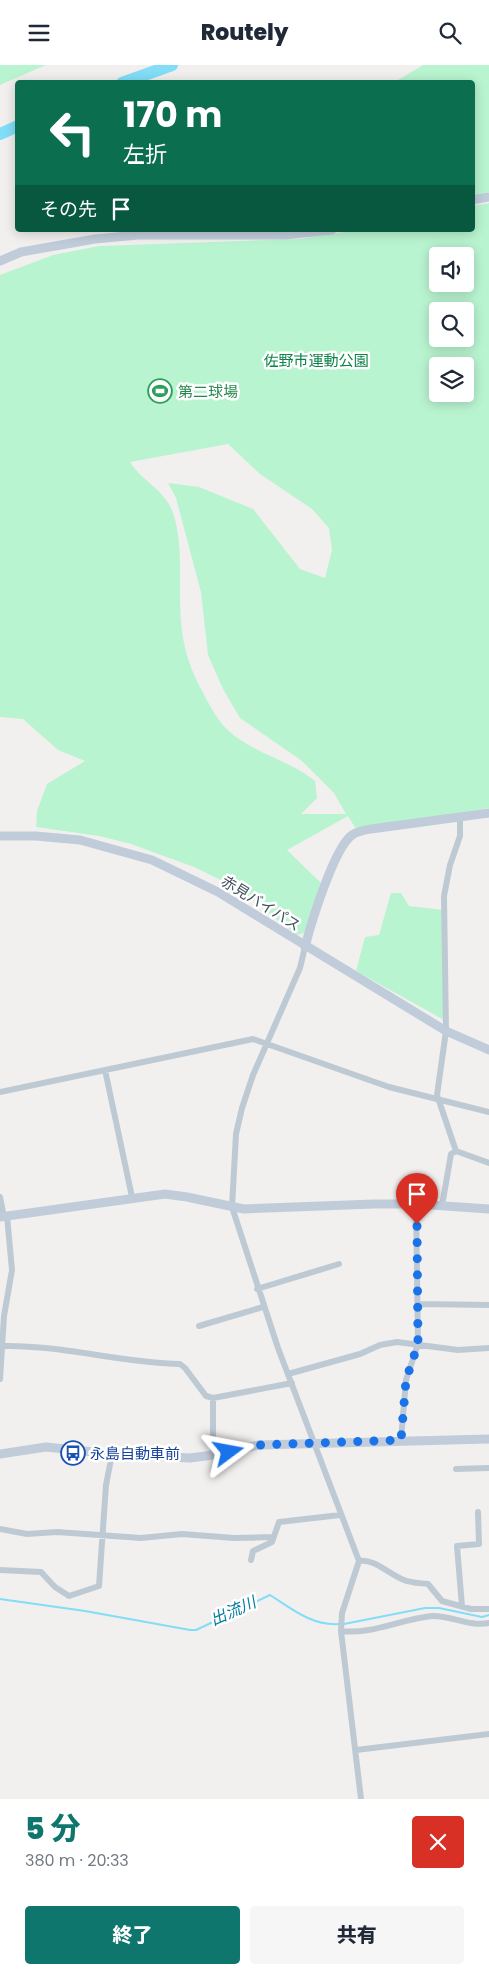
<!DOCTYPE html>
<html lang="ja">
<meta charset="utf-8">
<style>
:root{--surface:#fff;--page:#f6f6f7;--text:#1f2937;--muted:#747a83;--accent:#0f766e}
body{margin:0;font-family:Poppins,"Noto Sans JP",sans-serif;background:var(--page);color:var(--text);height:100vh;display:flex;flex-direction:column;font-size:19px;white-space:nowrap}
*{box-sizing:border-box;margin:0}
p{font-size:16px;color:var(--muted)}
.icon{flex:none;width:28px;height:28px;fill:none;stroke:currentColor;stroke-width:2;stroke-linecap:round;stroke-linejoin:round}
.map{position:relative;height:1734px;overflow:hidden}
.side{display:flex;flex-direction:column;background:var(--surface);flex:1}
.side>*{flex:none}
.banner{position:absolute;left:15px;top:15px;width:460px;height:152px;border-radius:5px;box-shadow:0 2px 12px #0003;background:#0b6e4f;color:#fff;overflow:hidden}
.tools{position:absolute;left:429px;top:182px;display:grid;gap:10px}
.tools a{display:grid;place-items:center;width:45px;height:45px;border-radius:5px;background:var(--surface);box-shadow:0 2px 12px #0003;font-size:25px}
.pin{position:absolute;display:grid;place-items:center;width:42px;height:42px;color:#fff;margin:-51px -21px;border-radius:50% 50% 50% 0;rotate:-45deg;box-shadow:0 0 5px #0007}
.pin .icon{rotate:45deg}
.me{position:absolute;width:55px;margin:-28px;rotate:77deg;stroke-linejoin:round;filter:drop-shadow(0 0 4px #0008)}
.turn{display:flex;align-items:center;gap:18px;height:105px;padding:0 25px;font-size:22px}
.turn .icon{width:65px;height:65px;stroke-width:2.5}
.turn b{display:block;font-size:35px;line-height:42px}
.then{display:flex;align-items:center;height:48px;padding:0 25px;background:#0003;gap:10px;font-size:19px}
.round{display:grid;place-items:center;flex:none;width:52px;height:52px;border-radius:5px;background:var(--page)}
.overview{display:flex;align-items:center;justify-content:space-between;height:85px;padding:0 25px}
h1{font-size:30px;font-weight:800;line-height:38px;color:var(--accent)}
.cta{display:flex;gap:10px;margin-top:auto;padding:10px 25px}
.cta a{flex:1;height:58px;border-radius:5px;background:var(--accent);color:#fff;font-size:20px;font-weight:800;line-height:58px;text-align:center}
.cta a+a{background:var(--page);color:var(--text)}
header{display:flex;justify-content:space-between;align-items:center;height:65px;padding:0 25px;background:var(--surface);font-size:22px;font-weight:800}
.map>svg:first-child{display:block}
.green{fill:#b9f4d0;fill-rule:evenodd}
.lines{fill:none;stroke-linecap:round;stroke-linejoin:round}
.stream{stroke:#82ddf6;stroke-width:2}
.river{stroke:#82ddf6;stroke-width:12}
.street{stroke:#becad3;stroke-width:6}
.secondary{stroke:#c0ccda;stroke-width:9}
.route{stroke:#1a73e8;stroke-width:9;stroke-dasharray:0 16.2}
.labels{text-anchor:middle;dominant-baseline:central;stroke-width:5;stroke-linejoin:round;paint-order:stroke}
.park-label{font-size:15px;fill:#0d8349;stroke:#fff}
.leisure-label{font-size:15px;fill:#27864d;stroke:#fff;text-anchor:start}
.street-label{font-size:15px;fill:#45535f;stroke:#fff}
.transit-label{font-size:15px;fill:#164399;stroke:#fff;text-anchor:start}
.water-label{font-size:16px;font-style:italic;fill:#037d9e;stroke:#fff}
</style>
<header><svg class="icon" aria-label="menu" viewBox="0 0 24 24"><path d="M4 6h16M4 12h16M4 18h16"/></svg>Routely<svg class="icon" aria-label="search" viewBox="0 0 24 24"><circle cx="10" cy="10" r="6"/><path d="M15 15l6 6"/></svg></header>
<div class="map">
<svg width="489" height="1734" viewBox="0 0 489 1734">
<rect width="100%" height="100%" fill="#f2efef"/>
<!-- green -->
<path class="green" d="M0 0H46L0 20Z
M423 0H489V127L473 131 472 18H393Z
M489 138V743L356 764 348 751 287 785 321 818 304 868 297 870 235 822 194 802 131 779 99 771 36 762 37 746 47 719 85 696 58 685 23 654 0 652V210L53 190 99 181 299 174 358 165H472L473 141ZM438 191H465V219H438ZM438 246H465V274H438ZM438 301H465V329H438ZM228 379 260 409 312 444 329 463 332 485 325 513 300 504 253 444 199 422 168 418 176 433 201 527 208 590 223 624 240 653 302 696 334 728 346 749H301L317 733 315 716C287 693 246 687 222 659 214 649 208 637 202 626 180 584 180 559 180 512 180 490 180 466 172 445 163 424 141 415 130 397Z
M391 828H401L409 841 443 845 444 955 356 906 365 872 379 870Z"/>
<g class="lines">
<!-- stream -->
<path class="stream" d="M0 1534 85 1546 190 1565H196L270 1530C292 1544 312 1561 339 1559
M344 1559 425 1543H439L482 1552 489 1550"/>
<!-- river -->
<path class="river" d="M122 18 172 0
M0 69 18 61"/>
<!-- street -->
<path class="street" d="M460 752V771L450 800 444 831 446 966 437 1030 456 1086 489 1098
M305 882 300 903 253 1010 242 1043 236 1069 232 1142 278 1283 359 1496 342 1548 341 1566 361 1734
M105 1005 132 1132
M0 1027 253 974 389 1022 489 1047
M0 1132 4 1152
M442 1141 451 1089 456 1086
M257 1224 339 1199
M418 1239 489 1240
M199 1261 263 1242
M4 1281C63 1280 121 1298 180 1299L185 1303 206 1331 213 1333 292 1318
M288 1309 360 1289 380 1280 397 1277 458 1285 489 1283
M0 1314 4 1251 12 1205 7 1151
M213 1333V1390
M401 1375 406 1315 418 1279 416 1139
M456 1404 489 1403
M0 1464 27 1469 57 1467 141 1473 182 1469 234 1473 273 1472
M251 1495 253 1486 272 1477 279 1457 340 1450
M359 1496C374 1493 390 1510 404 1515 411 1518 420 1518 428 1519L442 1536 471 1544H489
M0 1505 41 1507 55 1522 69 1531 99 1521 106 1420 112 1389
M462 1541 457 1481 479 1479 478 1447
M341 1566C372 1570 401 1554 432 1551 451 1550 469 1562 489 1558
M356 1685 489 1669"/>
<!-- secondary -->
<path class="secondary" d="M472 135 489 132
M0 196 21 187 95 174 138 170H285L332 165
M0 771H36L80 775 152 795 218 827 446 966 489 985
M305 882C311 858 334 783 352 770 358 766 365 765 371 764L489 748
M0 1152 165 1129 187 1132 244 1144 374 1139H416L489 1144
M0 1389 46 1382 112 1389 190 1393 213 1390 259 1380 489 1374"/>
</g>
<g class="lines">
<!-- route -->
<path class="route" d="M229 1387 259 1380 401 1375 406 1315 418 1279 417 1159"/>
</g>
<!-- icons -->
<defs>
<g id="stadium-ring" transform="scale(1.25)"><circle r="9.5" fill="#fff" stroke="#2e9e5b" stroke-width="1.5"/><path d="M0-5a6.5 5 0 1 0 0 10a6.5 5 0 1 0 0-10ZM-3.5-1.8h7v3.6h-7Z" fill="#2e9e5b"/></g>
<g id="bus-ring" transform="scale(1.25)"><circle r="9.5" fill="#fff" stroke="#1a4fb4" stroke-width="1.5"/><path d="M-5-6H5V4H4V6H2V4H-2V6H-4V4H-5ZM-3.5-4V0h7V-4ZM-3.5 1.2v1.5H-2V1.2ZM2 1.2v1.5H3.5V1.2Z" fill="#1a4fb4"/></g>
</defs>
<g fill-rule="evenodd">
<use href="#stadium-ring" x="160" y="326"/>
<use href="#bus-ring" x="73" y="1388"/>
</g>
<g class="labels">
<!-- park labels -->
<g class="park-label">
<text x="316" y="295">佐野市運動公園</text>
</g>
<!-- leisure labels -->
<g class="leisure-label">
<text x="178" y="326">第二球場</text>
</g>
<!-- street labels -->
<g class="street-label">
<text transform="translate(261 838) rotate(32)">赤見バイパス</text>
</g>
<!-- transit labels -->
<g class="transit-label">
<text x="90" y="1388">永島自動車前</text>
</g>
<!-- water labels -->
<g class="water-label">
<text transform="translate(233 1546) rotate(-24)">出流川</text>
</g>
</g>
</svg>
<div class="tools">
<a><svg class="icon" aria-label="sound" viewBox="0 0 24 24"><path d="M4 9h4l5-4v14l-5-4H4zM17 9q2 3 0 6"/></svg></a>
<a><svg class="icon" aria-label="search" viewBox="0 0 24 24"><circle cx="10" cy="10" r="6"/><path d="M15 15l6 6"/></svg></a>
<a><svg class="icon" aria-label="layers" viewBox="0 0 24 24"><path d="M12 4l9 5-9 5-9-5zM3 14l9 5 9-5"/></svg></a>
</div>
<div class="pin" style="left:417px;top:1159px;background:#d93025"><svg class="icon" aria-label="arrive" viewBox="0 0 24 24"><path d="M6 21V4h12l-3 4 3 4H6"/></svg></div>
<svg class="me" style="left:229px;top:1387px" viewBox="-20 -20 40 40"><path d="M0-17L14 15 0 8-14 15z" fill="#1a73e8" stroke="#fff" stroke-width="4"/></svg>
<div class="banner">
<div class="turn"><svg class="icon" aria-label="left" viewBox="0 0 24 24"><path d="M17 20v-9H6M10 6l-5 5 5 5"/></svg><div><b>170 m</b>左折</div></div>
<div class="then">その先<svg class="icon" aria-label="arrive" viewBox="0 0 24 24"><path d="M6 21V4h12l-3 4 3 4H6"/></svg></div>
</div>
</div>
<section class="side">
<div class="overview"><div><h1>5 分</h1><p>380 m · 20:33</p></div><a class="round" style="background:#d93025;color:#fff"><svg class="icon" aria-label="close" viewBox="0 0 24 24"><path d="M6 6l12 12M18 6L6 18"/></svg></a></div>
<div class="cta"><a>終了</a><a>共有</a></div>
</section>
